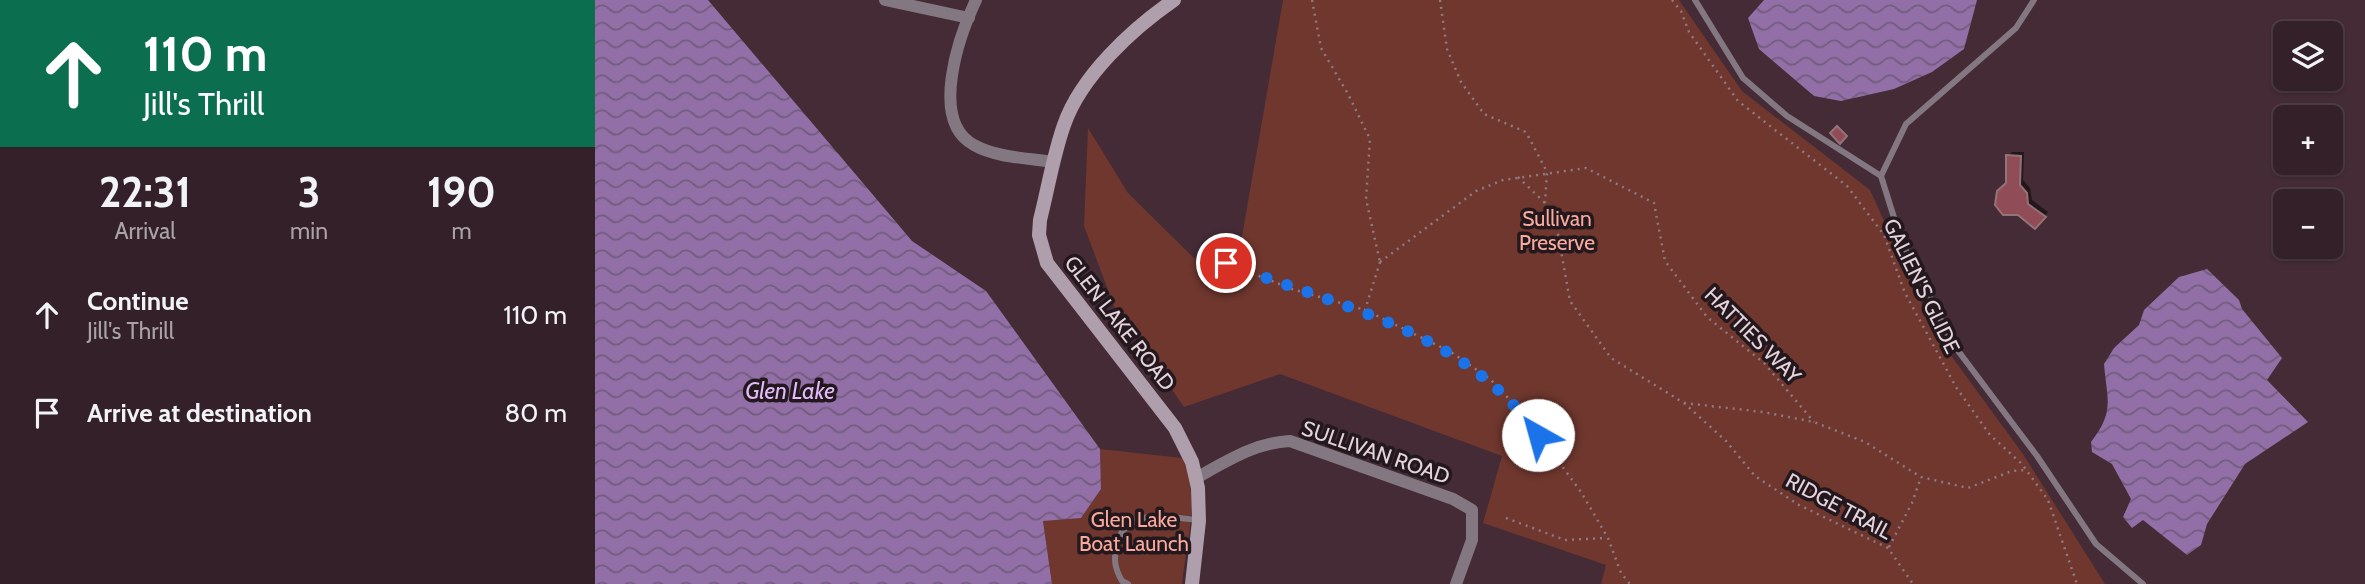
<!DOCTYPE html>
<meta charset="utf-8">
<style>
:root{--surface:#332028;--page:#3b2830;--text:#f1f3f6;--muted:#a9a3a8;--line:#4e3e45}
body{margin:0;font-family:Cabin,sans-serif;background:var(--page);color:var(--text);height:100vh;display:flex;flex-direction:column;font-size:26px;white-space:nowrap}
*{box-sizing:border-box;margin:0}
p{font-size:23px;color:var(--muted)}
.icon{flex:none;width:38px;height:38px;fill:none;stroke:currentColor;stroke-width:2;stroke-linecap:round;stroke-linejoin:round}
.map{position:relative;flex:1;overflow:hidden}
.side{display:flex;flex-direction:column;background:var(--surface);width:595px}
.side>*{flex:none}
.top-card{background:#0b6e4f;color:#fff;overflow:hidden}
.fabs{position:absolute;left:1678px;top:21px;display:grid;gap:14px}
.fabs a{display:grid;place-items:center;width:70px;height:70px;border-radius:10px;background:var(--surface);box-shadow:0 2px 5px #0004,0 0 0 2px var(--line);font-size:35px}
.pin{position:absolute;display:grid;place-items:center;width:60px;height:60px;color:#fff;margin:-30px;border:4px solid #fff;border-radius:50%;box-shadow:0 2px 7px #0007}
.me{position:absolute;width:77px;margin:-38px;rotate:322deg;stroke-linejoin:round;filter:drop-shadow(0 0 5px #0008)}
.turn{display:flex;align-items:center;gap:24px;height:147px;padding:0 28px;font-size:32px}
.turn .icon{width:91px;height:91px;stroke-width:2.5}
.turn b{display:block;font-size:49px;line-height:60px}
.eta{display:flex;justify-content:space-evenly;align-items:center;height:119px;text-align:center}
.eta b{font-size:42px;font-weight:700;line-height:49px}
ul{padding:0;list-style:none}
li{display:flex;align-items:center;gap:21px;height:98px;padding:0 28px}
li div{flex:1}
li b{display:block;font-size:26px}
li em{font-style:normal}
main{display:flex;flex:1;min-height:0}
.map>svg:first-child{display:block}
.green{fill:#6f372e}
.water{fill:url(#water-waves)}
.shadow{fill:#0007}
.building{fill:#904c57;stroke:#947377;stroke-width:2}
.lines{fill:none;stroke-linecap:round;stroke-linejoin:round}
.path{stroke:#8f7983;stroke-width:2.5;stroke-dasharray:2 5;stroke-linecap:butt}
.lane{stroke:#837881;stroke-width:6}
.street{stroke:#837881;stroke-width:12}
.secondary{stroke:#af9eac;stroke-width:14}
.route{stroke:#1a73e8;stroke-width:12;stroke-dasharray:0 21.6}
.labels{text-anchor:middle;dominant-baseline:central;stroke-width:7;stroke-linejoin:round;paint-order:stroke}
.park-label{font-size:21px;fill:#faaa9d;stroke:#23181d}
.street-label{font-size:21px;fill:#e5d4db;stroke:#23181d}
.water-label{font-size:23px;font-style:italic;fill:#e3bafa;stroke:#23181d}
</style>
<main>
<section class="side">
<div class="top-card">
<div class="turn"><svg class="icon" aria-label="ahead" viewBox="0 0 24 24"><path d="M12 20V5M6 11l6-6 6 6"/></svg><div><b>110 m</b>Jill's Thrill</div></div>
</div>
<div class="eta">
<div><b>22:31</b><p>Arrival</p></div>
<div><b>3</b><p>min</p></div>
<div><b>190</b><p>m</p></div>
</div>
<ul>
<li><svg class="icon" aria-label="ahead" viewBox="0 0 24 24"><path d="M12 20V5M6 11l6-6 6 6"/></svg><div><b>Continue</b><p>Jill's Thrill</p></div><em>110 m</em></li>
<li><svg class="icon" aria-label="arrive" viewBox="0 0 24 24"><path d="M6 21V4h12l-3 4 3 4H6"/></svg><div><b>Arrive at destination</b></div><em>80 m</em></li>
</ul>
</section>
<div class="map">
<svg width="1770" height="584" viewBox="0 0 1770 584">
<defs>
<pattern id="water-waves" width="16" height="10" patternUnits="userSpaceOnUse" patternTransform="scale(1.75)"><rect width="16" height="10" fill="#926fa6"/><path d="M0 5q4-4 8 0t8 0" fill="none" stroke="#735c7e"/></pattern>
</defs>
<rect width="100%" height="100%" fill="#442b36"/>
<!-- green -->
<path class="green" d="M688 0H1084L1147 91 1275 190 1341 335 1428 454 1510 584H1006L1011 565 888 523 907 456 685 374 589 407 519 306 489 226 493 128 533 193 605 264 645 248Z
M505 449 587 458C606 495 591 544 587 584H457L448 520 486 518 506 489Z"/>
<!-- water -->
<path class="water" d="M0 0H113L317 241 391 291 505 449 506 489 486 518 448 521 457 584H0Z
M1169 0H1382L1369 49 1337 72 1299 89 1246 101 1219 96 1164 49 1153 18Z
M1612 269 1644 300 1647 309 1687 358 1672 380 1713 422 1650 464 1612 524 1606 545 1592 555 1548 520 1537 528 1528 517 1536 499 1517 464 1497 452 1496 442C1520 411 1512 400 1509 364L1519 348 1544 325 1549 310 1584 277Z"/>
<!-- shadow -->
<path class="shadow" d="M1417 152H1429L1428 180 1435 188 1437 200 1453 212 1444 223 1413 183V156Z"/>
<!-- building -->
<path class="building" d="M1242 126 1252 136 1245 144 1235 133Z
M1411 155 1426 156 1425 185 1432 193 1433 204 1451 217 1440 229 1423 215H1408L1400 205 1402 191 1411 183Z"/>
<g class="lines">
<!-- path -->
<path class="path" d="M717 0 726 48 753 94 775 139 771 199 785 262
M845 0 852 49 866 82 889 114 931 132 952 172 950 203 963 234 975 301 1016 358 1089 403 1131 441 1160 476 1204 505 1293 548 1318 584
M1077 0 1086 11 1094 32 1143 101 1252 186 1289 235 1310 293 1361 387 1395 435 1427 464 1453 500 1482 584
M923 177 950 203
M785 262 881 191 908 180 991 168 1059 203 1070 261 1112 317 1169 363 1219 422
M785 262 770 310 856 352 895 379 931 417 986 492 1013 538 1026 573 1035 584
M631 263 697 289 770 310
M1089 403 1168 412 1219 422 1270 442 1326 477 1373 488 1417 471 1431 470
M911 518 970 540 1012 538
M1294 547 1317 503 1326 477"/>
<!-- lane -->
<path class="lane" d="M1100 0 1148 78 1192 116 1286 176 1306 240 1358 344 1442 456 1501 544 1548 584
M1286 176 1311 124 1421 28 1439 0
M533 584 527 581C520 569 518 559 522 544 531 507 574 517 602 520"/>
<!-- street -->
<path class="street" d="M290 0 374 18
M381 0C364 36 334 121 379 145 402 158 434 158 459 162
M601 478C632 461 659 443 695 441L858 499 877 510V540L861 584"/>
<!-- secondary -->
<path class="secondary" d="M579 0C537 29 486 76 469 125 458 156 453 189 445 220L444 235 452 263 580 428 597 462 603 488 604 521 597 584"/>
</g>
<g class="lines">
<!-- route -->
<path class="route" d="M631 263C744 307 869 330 943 435"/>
</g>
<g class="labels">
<!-- park labels -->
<g class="park-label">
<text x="962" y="218">Sullivan<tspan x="962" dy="24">Preserve</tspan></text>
<text x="539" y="519">Glen Lake<tspan x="539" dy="24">Boat Launch</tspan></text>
</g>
<!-- street labels -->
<g class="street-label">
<text transform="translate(1327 286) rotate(64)">GALIEN'S GLIDE</text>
<text transform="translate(525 323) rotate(52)">GLEN LAKE ROAD</text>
<text transform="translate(1158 335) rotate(45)">HATTIES WAY</text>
<text transform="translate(781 452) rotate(19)">SULLIVAN ROAD</text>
<text transform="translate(1244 506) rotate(28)">RIDGE TRAIL</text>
</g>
<!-- water labels -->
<g class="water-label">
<text x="195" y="391">Glen Lake</text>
</g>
</g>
</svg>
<div class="fabs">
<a><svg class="icon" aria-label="layers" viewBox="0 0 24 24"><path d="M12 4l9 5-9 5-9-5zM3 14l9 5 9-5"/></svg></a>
<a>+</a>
<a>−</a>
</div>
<div class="pin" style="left:631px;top:263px;background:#d93025"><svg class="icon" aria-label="arrive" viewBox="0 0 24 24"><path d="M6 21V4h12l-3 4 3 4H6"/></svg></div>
<svg class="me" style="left:943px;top:435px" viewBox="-20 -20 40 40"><circle r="19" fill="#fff"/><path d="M0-13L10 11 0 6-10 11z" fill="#1a73e8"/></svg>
</div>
</main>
